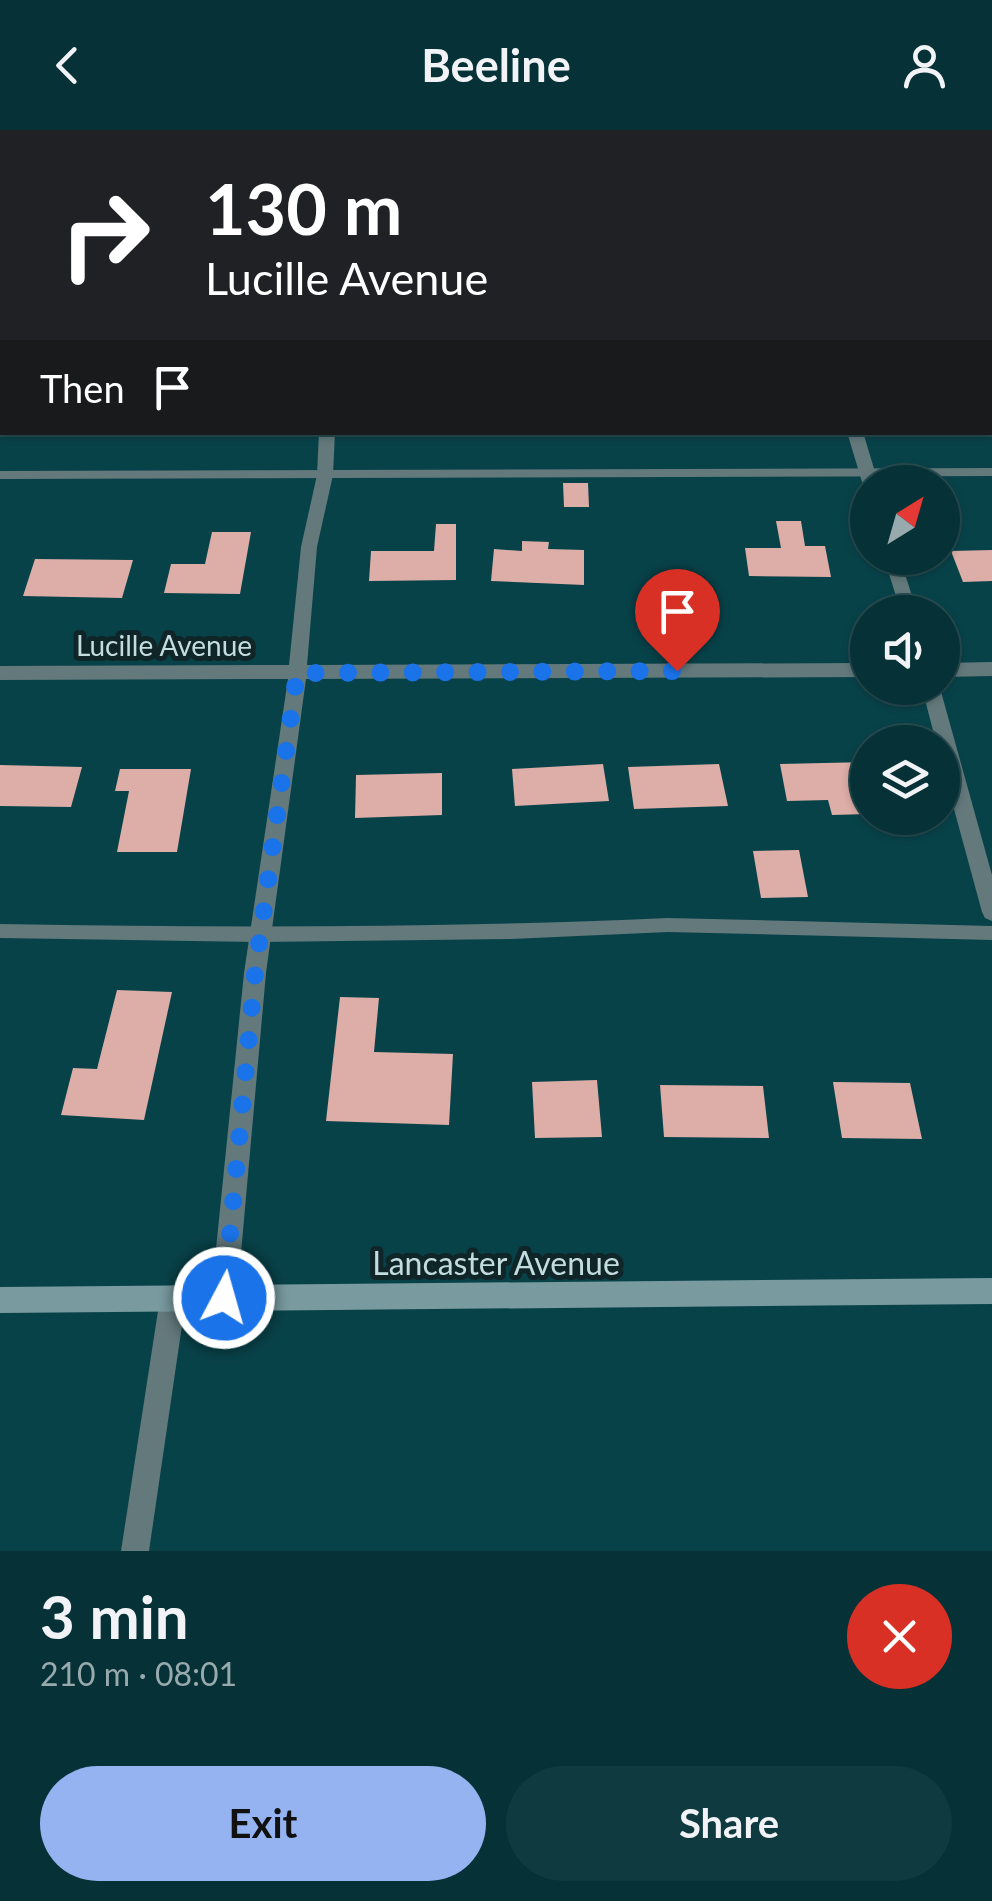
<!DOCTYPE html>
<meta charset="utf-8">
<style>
:root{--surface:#063237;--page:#0f3a3f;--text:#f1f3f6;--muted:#98aaad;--line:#274d52;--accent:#95b2f1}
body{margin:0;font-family:Lato,sans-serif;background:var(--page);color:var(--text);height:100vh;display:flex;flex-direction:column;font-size:38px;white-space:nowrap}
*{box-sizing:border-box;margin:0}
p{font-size:32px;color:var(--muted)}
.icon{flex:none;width:55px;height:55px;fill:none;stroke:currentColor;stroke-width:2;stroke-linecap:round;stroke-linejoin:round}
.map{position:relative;height:1421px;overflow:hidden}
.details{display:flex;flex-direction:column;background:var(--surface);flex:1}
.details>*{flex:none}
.banner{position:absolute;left:0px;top:0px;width:992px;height:305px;box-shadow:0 2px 8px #0004,0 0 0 2px var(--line);background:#202124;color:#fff;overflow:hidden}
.needle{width:65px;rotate:37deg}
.fabs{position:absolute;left:850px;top:335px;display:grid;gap:20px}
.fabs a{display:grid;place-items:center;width:110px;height:110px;border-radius:50%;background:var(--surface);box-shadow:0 2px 8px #0004,0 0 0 2px var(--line);font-size:50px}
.pin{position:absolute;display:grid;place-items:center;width:85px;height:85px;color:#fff;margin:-102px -42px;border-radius:50% 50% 50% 0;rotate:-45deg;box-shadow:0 0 10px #0007}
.pin .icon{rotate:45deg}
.me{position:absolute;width:110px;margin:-55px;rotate:6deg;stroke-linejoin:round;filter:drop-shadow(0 0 8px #0008)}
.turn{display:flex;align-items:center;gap:35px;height:210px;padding:0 40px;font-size:45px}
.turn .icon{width:130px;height:130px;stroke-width:2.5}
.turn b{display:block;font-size:70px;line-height:85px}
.then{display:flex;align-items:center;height:95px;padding:0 40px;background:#0003;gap:20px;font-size:38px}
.round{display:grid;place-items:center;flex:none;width:105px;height:105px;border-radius:52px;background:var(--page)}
.headline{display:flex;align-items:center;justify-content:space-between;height:170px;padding:0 40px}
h1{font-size:60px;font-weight:700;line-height:75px}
.action{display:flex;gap:20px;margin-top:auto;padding:20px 40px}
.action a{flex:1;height:115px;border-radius:60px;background:var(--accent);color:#111;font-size:40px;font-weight:700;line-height:115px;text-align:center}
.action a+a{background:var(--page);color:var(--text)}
header{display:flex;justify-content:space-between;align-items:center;height:130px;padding:0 40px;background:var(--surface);font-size:45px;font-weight:700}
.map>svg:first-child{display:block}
.building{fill:#ddada7}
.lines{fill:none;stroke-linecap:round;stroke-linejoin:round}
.lane{fill:#63797c;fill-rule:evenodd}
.street{fill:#63797c;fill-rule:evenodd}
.secondary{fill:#799ba0;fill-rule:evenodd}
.route{stroke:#1a73e8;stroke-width:18;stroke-dasharray:0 32.4}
.labels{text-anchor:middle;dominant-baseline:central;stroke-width:10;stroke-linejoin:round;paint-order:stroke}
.street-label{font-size:28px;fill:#c2dcdf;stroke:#102528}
.near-street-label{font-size:32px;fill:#c2dcdf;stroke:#102528}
</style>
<header><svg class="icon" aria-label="back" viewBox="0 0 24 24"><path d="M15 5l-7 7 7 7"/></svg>Beeline<svg class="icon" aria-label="person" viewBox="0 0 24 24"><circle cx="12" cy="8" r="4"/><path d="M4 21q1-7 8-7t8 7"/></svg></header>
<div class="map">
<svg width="992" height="1421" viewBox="0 0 992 1421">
<rect width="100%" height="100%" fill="#084249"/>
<!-- building -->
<path class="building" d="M563 353H588L589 377H564Z
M776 391H801L805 416H825L831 447 749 446 745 418H781Z
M436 394H456V450L369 451 371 421H434Z
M212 402H251L240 464 164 463 171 434H205Z
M522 411 549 412 548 419 584 420V455L491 451 494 419 522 421Z
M992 420V451L963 452 951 421Z
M35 429 133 430 122 468 23 466Z
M868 632V684L832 685 828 670 787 671 780 634Z
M603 634 609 671 515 676 512 639Z
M719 634 728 676 634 679 628 637Z
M0 635 82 637 71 677 0 676Z
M120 639H191L177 722H117L129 661H115Z
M442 643V685L355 688 356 645Z
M799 720 808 767 761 768 753 721Z
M117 860 172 862 144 990 61 985 73 938 97 939Z
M340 867 379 868 374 922 453 924 449 995 326 991Z
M597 950 602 1007 535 1008 532 952Z
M833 952 910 953 922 1009 842 1008Z
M660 955 763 956 769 1008 664 1007Z"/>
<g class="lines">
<!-- lane -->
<path class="lane" d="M990 61H992V67H990Z
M0 67H2V73H0Z
M992 338V346L0 349V341Z
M668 788 992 796V810L668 802 511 809 260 812 0 808V794C223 798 445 798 668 788Z"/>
<!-- street -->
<path class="street" d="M348 0H360V2H348Z
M765 0H777L778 2H766Z
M990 183H992V191H990Z
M0 190H2V198H0Z
M319 302H335L333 345 317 417 307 535 868 533V547L306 549 266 843 237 1168 233 1177 224 1181 215 1177 211 1168 244 843 288 549 0 550V536L289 535 301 417 317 345Z
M847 302H863L878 352H868V357L862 352Z
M884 428H900L917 482H901Z
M992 532V546L942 547V533Z
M922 558H940L992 745V791L985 788 982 782 942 635V612H936Z
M173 1155 182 1159 186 1168 149 1421H121L160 1168 164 1159Z"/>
<!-- secondary -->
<path class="secondary" d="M992 1148V1174L0 1183V1157Z"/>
</g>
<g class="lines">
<!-- route -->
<path class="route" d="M224 1168 255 843 297 543 677 541"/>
</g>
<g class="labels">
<!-- street labels -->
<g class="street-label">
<text x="164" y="515">Lucille Avenue</text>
</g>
<!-- near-street labels -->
<g class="near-street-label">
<text x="496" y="1132">Lancaster Avenue</text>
</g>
</g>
</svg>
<div class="fabs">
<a><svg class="needle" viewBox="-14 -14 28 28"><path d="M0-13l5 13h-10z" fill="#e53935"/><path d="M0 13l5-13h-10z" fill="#98aaad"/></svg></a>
<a><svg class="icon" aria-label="sound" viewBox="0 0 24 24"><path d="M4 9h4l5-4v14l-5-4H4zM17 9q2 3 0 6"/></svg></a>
<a><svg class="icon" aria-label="layers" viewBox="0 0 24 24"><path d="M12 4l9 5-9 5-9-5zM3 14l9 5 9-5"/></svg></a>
</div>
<div class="pin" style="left:677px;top:541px;background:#d93025"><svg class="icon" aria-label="arrive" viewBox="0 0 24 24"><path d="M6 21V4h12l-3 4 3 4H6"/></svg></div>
<svg class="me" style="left:224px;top:1168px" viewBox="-20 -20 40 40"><circle r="17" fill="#1a73e8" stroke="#fff" stroke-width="3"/><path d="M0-11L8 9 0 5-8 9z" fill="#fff"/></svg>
<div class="banner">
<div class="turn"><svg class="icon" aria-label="right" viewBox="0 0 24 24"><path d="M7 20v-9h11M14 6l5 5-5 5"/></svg><div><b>130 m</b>Lucille Avenue</div></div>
<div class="then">Then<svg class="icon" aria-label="arrive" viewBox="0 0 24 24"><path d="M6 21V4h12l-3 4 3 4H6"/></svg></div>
</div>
</div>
<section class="details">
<div class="headline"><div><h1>3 min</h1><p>210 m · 08:01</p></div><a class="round" style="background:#d93025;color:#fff"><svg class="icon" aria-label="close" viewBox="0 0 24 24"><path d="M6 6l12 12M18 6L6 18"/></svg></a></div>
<div class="action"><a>Exit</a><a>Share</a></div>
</section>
